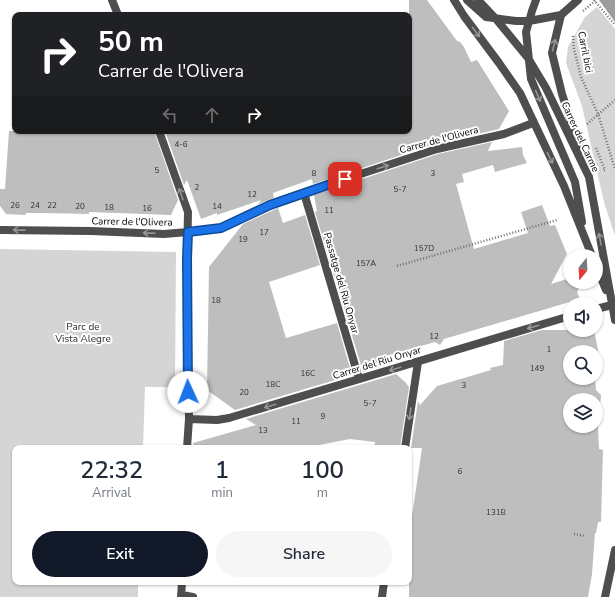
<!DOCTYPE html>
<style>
:root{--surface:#fff;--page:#f6f6f7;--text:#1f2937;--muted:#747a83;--accent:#111827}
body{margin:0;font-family:"Nunito Sans",sans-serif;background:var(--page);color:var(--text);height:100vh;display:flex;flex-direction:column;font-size:15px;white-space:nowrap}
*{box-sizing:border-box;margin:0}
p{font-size:13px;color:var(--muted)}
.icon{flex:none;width:22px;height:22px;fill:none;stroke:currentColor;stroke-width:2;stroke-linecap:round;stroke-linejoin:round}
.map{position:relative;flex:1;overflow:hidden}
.details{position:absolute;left:12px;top:445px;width:400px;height:140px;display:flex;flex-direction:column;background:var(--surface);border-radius:8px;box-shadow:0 1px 3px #0004}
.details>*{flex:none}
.hud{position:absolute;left:12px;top:12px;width:400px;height:122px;border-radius:8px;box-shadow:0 1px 3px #0004;background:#202124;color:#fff;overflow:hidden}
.needle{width:26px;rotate:198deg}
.fabs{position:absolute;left:563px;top:249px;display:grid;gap:8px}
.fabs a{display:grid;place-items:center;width:40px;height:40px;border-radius:50%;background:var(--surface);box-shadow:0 1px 3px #0004;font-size:20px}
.pin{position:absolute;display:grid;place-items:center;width:34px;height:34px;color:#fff;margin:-17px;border-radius:8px;box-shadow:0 2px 6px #0006}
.me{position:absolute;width:44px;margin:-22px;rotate:358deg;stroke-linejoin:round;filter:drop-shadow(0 0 3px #0008)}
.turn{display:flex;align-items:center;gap:14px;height:84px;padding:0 20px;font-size:18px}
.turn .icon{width:52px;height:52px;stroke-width:2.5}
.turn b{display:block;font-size:28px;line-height:34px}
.lanes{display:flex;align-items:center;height:38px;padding:0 20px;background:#0003;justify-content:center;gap:20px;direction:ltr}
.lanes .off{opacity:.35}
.eta{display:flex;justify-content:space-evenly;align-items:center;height:68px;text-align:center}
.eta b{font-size:24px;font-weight:600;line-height:28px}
.cta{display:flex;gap:8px;margin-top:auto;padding:8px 20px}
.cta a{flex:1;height:46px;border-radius:24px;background:var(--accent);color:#fff;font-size:16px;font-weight:600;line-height:46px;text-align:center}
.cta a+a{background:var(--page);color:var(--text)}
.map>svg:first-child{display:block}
.green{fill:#d5d5d5}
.water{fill:#9c9c9c}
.building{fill:#bebebe;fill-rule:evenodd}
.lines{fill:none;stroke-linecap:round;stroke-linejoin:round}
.path{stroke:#707070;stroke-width:2.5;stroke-dasharray:1 2;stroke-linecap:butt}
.pedestrian{stroke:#4e4e4e;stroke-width:8}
.minor{stroke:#4e4e4e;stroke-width:8}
.path-bridge{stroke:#707070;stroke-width:2.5;stroke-dasharray:1 2;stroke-linecap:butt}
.oneway{stroke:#959595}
.route-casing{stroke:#114b97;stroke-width:10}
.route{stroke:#1a73e8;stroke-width:7}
.labels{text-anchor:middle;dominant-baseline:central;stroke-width:4;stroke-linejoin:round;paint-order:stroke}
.number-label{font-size:8px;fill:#303030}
.street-label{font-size:10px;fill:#000;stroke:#fff}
.park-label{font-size:10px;fill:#2c2c2c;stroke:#fff}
</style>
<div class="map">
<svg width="615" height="597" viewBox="0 0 615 597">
<rect width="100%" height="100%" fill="#fff"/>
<!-- green -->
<path class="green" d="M597 7 615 29V236L604 202 582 106 566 63 568 47 585 17Z
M0 249 176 252 175 387H145L143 448H15V582H138V597H0Z"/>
<!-- water -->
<path class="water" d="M599 0H615V22Z"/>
<!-- building -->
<path class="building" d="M409 0H427L457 41 460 42 464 47 471 62 477 60 509 111 499 129 435 144 313 184 312 179 273 193 274 198 258 204 261 200 217 215V213L201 219 187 180 184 185 165 131H409Z
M9 131H154L178 200 171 215 89 212V214L42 213H26L25 215 6 214 0 206V189H5Z
M492 142 488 151 522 147 523 155 527 163 495 172 493 165 462 174 464 182 456 184 474 249 528 233 521 212 542 205 550 226 555 225 567 254 551 284 570 278V282H582L577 292 580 299 444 339 440 345 435 342 379 358 386 365 363 372 315 212 317 211 314 195 438 154Z
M278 208 283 223 305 215 320 265 269 282 286 338 337 323 352 375 235 410 207 390 209 267 243 224Z
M542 330H594L601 365 596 367V352H570V378H595L596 390 601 395 598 429 599 449 603 450 601 522H598L596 533H595L592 574 588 597H409V515L412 516 422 448H411L418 401 420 405 437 386 491 370 490 368 503 365 504 341ZM570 400H596V426H570Z
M396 374 405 382 409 387 400 448H374L375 442 350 439 314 446 315 448H194L193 443 256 425 246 419Z"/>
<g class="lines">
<!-- path -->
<path class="path" d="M594 0 615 25
M573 36 574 49 581 77 598 114 615 169
M587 124 615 100
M596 148 605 170 602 171
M397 266 557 220
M574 534 585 536"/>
<!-- pedestrian -->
<path class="pedestrian" d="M304 193 359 379"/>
<!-- minor -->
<path class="minor" d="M112 0 118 15
M454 0 464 16 499 63 520 93 564 186 592 256
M467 0 486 17 516 21H529L561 15
M478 0 496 19 528 58 546 88 589 177 615 320
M536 0 532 11 526 32 531 79 575 182 582 222
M561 15 552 53 562 94 580 149
M561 15 578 0
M159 131 188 212 187 259 188 379 189 419 187 448
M0 230 91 231 164 234 188 232 221 228 270 205 330 184 437 149 504 134 533 123
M596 266 606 290
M596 309 612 305
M189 419 217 420 229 418 570 316
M405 448 418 362
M182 595 193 597
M181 597 182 582
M382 597 384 582
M605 597 615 550"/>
<!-- path-bridge -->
<path class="path-bridge" d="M583 11 596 0"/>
</g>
<!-- one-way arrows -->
<defs><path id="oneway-shaft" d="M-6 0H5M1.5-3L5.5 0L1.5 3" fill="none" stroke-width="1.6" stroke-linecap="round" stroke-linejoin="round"/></defs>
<g class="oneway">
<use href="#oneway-shaft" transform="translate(476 32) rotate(53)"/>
<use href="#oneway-shaft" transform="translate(554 45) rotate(-76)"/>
<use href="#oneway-shaft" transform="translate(538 96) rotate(67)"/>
<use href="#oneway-shaft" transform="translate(550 158) rotate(64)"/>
<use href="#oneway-shaft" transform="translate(383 167) rotate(-18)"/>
<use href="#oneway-shaft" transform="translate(181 194) rotate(-109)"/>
<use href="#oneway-shaft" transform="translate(19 230) rotate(-179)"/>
<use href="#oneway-shaft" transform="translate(149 233) rotate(-178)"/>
<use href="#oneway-shaft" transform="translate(600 239) rotate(-100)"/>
<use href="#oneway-shaft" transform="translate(533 327) rotate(164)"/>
<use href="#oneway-shaft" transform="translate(395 369) rotate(163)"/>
<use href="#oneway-shaft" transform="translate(270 406) rotate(163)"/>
<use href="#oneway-shaft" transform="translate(410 414) rotate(98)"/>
</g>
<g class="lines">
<!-- route casing -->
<g class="route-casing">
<path id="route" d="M188 392 187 259 188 232 221 228 270 205 345 179"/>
</g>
<!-- route -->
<use href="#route" class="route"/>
</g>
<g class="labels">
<!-- number labels -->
<g class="number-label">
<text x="181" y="144">4-6</text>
<text x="157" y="170">5</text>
<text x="314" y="173">8</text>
<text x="433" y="173">3</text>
<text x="197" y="187">2</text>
<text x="400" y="189">5-7</text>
<text x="252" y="194">12</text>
<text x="15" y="205">26</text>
<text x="35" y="205">24</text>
<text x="52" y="205">22</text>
<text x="80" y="206">20</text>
<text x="217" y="206">14</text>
<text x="109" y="207">18</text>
<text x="147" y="208">16</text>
<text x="329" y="210">11</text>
<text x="264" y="232">17</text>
<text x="243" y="239">19</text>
<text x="424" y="248">157D</text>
<text x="366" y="263">157A</text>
<text x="216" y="300">18</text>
<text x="434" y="336">12</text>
<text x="549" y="349">1</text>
<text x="537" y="368">149</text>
<text x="308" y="373">16C</text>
<text x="273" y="384">18C</text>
<text x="464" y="385">3</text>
<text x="244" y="392">20</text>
<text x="370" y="403">5-7</text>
<text x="323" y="416">9</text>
<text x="296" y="421">11</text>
<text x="263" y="430">13</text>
<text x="460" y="471">6</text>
<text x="496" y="512">131B</text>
</g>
<!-- street labels -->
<g class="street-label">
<text transform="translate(585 52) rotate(79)">Carril bici</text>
<text transform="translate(580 137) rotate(65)">Carrer del Carme</text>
<text transform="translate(439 140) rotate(-15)">Carrer de l'Olivera</text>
<text transform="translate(132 222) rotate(1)">Carrer de l'Olivera</text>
<text transform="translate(341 283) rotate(74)">Passatge del Riu Onyar</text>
<text transform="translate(377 363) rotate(-17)">Carrer del Riu Onyar</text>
</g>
<!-- park labels -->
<g class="park-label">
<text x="83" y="327">Parc de<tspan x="83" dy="12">Vista Alegre</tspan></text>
</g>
</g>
</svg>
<div class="fabs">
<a><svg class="needle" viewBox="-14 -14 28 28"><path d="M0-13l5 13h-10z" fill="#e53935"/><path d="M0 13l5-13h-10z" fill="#747a83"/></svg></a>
<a><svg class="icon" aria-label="sound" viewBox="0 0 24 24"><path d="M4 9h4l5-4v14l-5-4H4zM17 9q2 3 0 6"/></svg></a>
<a><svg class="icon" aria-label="search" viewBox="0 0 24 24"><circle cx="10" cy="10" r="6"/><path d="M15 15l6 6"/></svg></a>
<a><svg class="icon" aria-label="layers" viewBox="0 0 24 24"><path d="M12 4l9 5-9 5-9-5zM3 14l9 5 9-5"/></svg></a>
</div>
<div class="pin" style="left:345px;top:179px;background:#d93025"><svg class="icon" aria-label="arrive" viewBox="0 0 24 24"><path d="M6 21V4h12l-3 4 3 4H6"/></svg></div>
<svg class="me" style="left:188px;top:392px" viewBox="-20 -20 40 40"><circle r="19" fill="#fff"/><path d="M0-13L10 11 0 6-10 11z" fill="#1a73e8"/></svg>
<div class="hud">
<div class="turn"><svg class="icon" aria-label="right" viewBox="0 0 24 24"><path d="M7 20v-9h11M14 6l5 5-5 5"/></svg><div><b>50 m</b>Carrer de l'Olivera</div></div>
<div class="lanes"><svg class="icon off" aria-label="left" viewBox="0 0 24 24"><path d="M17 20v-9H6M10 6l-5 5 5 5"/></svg><svg class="icon off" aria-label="ahead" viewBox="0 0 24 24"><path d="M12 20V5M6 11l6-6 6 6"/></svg><svg class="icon" aria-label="right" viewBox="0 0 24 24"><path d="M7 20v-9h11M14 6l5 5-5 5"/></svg></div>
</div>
<section class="details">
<div class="eta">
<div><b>22:32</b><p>Arrival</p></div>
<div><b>1</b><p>min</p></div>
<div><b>100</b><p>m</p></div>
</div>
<div class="cta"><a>Exit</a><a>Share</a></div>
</section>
</div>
